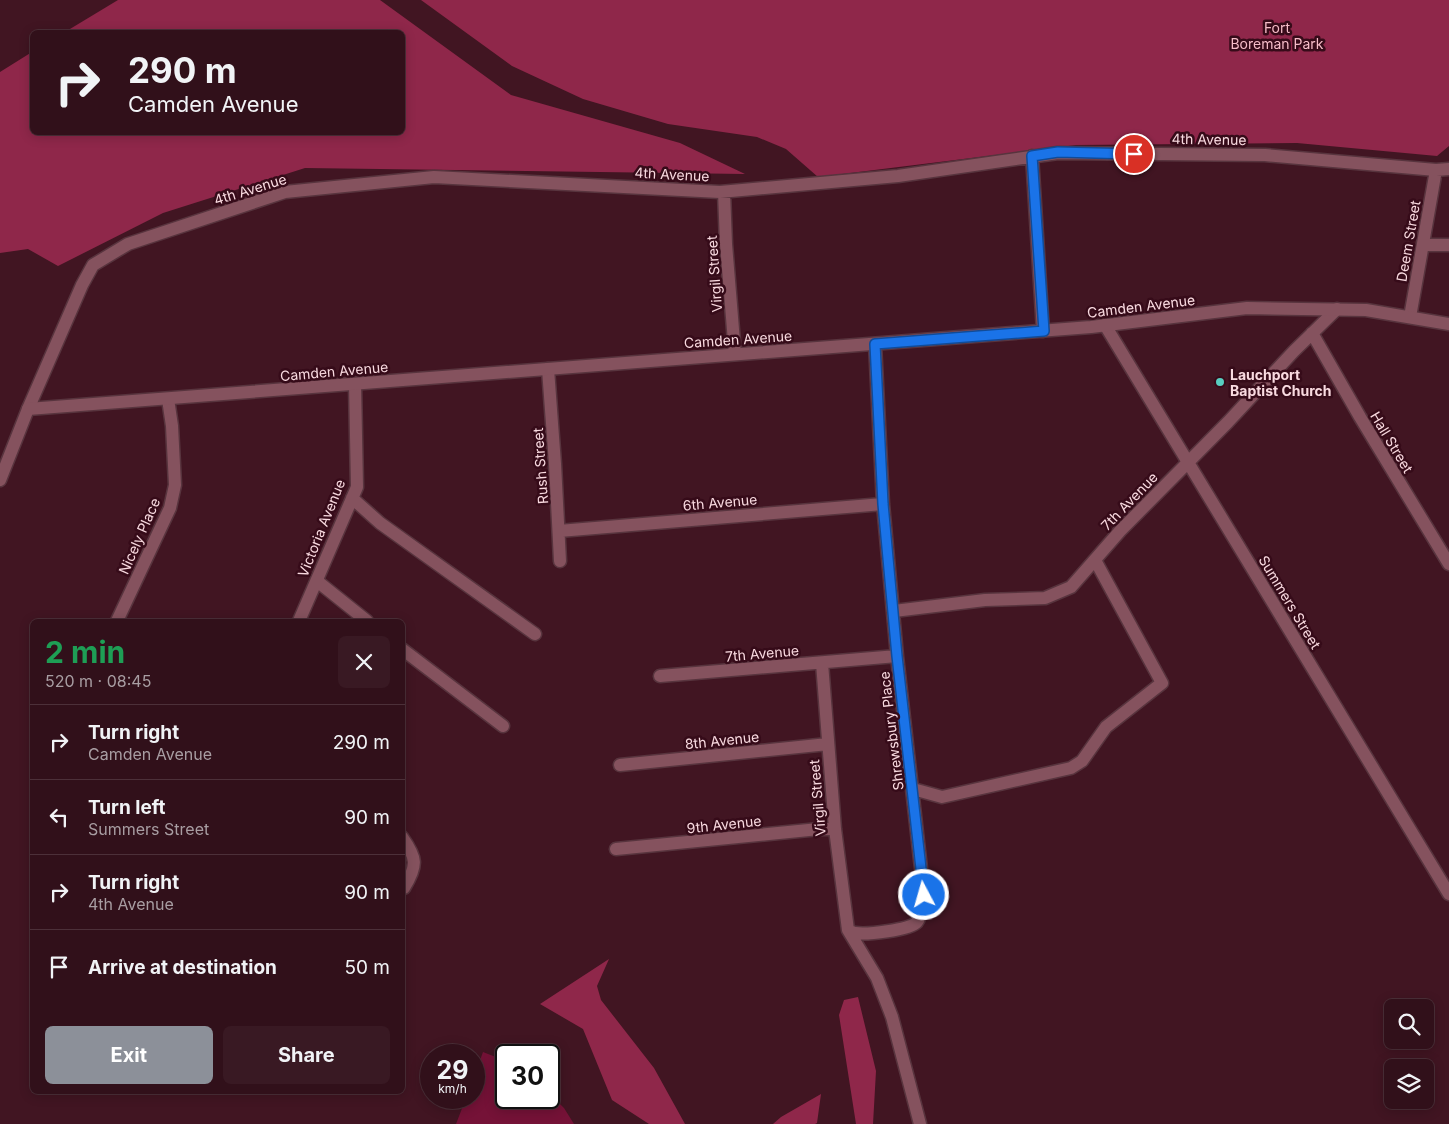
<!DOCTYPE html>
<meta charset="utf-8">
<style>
:root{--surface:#31101a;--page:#391923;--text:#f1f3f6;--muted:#a89da2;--line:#4c3039;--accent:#8c9099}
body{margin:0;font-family:Inter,sans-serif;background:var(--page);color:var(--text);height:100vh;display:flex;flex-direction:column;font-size:19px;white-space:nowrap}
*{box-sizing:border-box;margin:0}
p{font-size:16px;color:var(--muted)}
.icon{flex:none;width:28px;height:28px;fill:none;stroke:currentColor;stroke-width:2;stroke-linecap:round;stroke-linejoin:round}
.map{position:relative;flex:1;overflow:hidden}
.sheet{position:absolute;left:30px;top:619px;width:375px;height:475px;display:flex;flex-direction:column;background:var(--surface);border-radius:8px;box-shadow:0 2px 12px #0003,0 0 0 1px var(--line)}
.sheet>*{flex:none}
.banner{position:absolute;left:30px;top:30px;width:375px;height:105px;border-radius:8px;box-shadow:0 2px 12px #0003,0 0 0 1px var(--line);background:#31101a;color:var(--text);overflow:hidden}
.controls{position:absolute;left:1384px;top:999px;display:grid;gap:10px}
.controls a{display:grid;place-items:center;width:50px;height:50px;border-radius:8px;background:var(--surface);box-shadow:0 2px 12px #0003,0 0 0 1px var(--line);font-size:25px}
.speed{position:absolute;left:420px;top:1044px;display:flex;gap:10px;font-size:25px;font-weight:700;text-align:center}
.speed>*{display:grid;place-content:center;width:65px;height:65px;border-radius:50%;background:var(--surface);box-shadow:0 2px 12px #0003,0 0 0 1px var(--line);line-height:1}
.speed small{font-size:12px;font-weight:400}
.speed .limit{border:2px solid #111;border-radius:8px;background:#fff;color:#111}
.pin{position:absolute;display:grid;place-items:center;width:42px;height:42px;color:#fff;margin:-21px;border:2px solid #fff;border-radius:50%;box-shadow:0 1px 5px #0007}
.me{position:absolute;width:55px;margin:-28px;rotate:354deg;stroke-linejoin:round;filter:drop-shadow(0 0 4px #0008)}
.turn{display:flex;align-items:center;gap:18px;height:105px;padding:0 15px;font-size:22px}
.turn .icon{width:65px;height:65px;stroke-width:2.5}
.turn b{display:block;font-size:35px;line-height:42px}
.round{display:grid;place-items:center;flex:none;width:52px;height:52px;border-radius:8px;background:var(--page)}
.headline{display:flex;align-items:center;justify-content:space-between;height:85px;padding:0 15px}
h1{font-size:30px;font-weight:700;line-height:38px;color:#1e9e55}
.action{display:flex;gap:10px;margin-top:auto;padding:10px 15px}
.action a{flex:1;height:58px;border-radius:8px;background:var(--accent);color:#fff;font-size:20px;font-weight:700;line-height:58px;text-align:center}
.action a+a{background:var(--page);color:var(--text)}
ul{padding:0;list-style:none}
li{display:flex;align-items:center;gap:15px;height:75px;padding:0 15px;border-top:1px solid var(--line)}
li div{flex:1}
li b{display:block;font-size:19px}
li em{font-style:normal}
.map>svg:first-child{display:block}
.green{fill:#751237}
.forest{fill:#8f274a}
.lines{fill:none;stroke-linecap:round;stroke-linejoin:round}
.street-casing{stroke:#58343e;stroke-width:15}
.secondary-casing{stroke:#58343e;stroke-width:15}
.street{stroke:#85525e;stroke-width:12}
.secondary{stroke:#85525e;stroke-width:12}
.route-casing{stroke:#114b97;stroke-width:12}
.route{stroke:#1a73e8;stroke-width:9}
.poi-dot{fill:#58cec0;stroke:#360b19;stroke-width:2}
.labels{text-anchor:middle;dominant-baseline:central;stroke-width:5;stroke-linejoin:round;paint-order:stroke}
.park-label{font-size:14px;fill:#f6bcc8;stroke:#360b19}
.street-label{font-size:14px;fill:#f9dae0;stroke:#360b19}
.poi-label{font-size:14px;font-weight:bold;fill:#f9dae0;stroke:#360b19;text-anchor:start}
</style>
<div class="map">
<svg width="1449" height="1124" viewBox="0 0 1449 1124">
<rect width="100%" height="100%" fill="#411522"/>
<!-- green -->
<path class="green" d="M483 1052 506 1061V1098H549V1093L564 1108 574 1124H456L466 1098H474V1077Z"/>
<!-- forest -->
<path class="forest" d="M118 0H380L511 95 680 143 745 174 305 168 163 213 58 266 28 249 0 253V72L32 52V132H402V32H65Z
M421 0H1449V146L1437 156 1297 143 1076 145 818 177 786 149 757 137 668 124 583 99 512 66Z
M609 959 597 986 601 1000 654 1068 685 1124H649L612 1100 583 1029 540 1004Z
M858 997 876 1071 873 1124H856L839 1015 844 1000Z
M821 1094 817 1123 815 1124H773L781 1117Z"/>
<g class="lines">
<!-- street casing -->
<g class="street-casing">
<path id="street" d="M1032 156 1043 331
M724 192 726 244 735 354
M1423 245H1449
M1410 317 1436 170
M1105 325 1449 894
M1312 333 1360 417 1449 564
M548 369 555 464 560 561
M28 409 82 285 93 265 128 244 285 192 434 177 720 192 898 176 1058 153 1265 155 1436 170 1449 169
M352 498 380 523 535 634
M559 531 883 504
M317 581 367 621
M894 611 985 600 1045 598 1071 587 1120 531 1228 422 1294 351 1337 309
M117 621 170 508 175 485 172 426 168 399
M299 621 357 487 355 384
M402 649 503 726
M822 663 835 829 848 930 877 978 892 1017 920 1124
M660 676 897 656
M620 765 828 744
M913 789 942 797 1071 768 1082 761 1106 727 1162 683 1095 560
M402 837C417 858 418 865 404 888
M616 849 819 829H835
M848 930C849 931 854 933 855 933 866 935 910 930 917 922 922 916 922 903 924 895L897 656 883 504 875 344"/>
</g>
<!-- secondary casing -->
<g class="secondary-casing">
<path id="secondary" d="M0 480 28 409 1091 327 1247 308 1366 310 1449 324"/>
</g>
<!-- street -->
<use href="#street" class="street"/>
<!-- secondary -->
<use href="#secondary" class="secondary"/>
</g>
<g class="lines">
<!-- route casing -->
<g class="route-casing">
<path id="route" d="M924 895 897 656 883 504 875 344 1044 331 1032 156 1058 152 1134 154"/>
</g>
<!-- route -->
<use href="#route" class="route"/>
</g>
<!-- markers -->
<circle class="poi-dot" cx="1220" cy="382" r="5"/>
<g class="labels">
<!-- park labels -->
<g class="park-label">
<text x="1277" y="27">Fort<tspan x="1277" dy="16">Boreman Park</tspan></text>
</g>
<!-- street labels -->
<g class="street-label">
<text transform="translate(1209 139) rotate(1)">4th Avenue</text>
<text transform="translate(672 174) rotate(3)">4th Avenue</text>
<text transform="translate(250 189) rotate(-17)">4th Avenue</text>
<text transform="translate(1408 241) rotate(-80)">Deem Street</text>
<text transform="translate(714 274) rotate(-94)">Virgil Street</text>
<text transform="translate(1141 306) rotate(-7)">Camden Avenue</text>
<text transform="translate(738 339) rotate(-4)">Camden Avenue</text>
<text transform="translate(334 371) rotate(-5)">Camden Avenue</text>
<text transform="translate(1392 442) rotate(59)">Hall Street</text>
<text transform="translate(540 466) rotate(-94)">Rush Street</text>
<text transform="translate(1129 501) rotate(-46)">7th Avenue</text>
<text transform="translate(720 502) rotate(-5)">6th Avenue</text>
<text transform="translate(321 528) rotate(-68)">Victoria Avenue</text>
<text transform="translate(139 536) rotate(-66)">Nicely Place</text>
<text transform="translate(1290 602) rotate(59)">Summers Street</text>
<text transform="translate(762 653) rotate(-5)">7th Avenue</text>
<text transform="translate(891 731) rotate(-97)">Shrewsbury Place</text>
<text transform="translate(722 740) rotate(-6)">8th Avenue</text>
<text transform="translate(817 798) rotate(-95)">Virgil Street</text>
<text transform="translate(724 824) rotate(-6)">9th Avenue</text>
</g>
<!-- poi labels -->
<g class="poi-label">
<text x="1230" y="374">Lauchport<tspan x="1230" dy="16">Baptist Church</tspan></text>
</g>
</g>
</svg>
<div class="controls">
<a><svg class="icon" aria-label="search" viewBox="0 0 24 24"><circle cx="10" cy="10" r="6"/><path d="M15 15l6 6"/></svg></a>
<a><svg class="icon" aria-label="layers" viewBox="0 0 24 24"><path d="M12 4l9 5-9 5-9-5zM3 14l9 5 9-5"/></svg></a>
</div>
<div class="speed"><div>29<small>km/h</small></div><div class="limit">30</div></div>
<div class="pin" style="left:1134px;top:154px;background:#d93025"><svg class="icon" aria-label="arrive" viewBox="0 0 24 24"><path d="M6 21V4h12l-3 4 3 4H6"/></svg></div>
<svg class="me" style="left:924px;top:895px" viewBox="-20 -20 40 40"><circle r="17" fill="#1a73e8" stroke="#fff" stroke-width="3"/><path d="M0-11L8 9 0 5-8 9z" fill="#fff"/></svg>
<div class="banner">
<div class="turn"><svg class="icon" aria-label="right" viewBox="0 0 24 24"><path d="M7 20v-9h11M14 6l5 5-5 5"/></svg><div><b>290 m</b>Camden Avenue</div></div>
</div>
<section class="sheet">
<div class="headline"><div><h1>2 min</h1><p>520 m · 08:45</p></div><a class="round"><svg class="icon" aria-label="close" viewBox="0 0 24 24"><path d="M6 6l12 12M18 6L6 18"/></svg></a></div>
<ul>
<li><svg class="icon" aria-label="right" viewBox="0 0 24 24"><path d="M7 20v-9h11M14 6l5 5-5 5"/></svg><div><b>Turn right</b><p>Camden Avenue</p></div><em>290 m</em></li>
<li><svg class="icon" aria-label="left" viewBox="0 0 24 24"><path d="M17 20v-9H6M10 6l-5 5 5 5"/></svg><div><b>Turn left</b><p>Summers Street</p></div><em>90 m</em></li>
<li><svg class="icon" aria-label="right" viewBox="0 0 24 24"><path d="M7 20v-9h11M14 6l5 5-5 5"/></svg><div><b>Turn right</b><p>4th Avenue</p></div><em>90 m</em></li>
<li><svg class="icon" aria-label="arrive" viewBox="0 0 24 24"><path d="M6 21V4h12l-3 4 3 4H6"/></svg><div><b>Arrive at destination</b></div><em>50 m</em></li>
</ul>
<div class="action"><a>Exit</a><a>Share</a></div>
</section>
</div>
